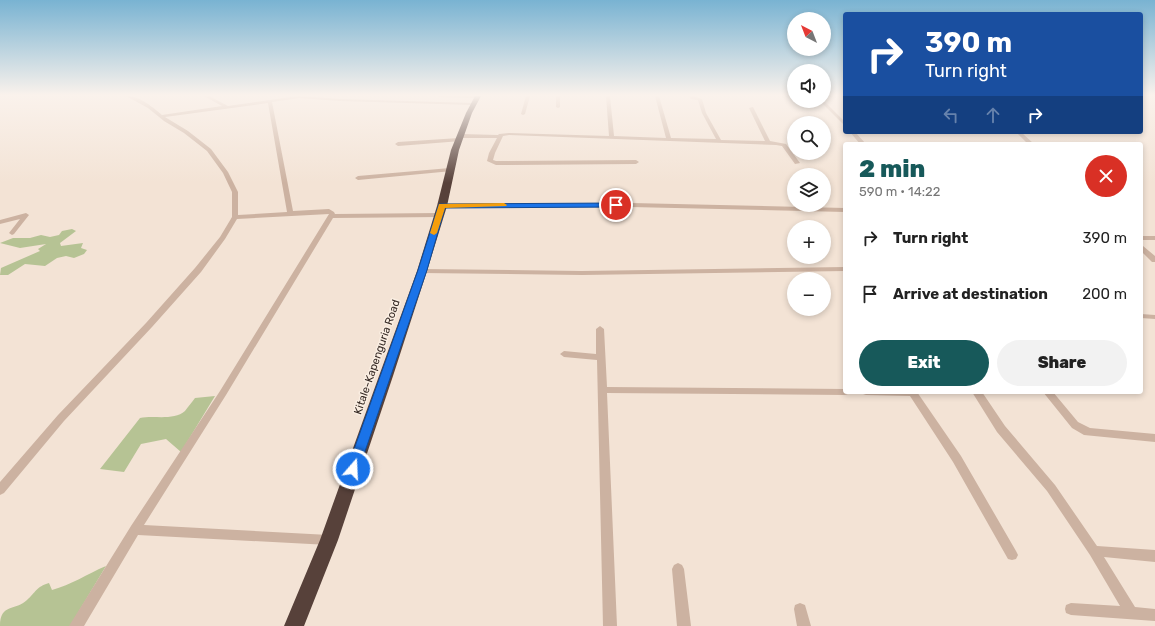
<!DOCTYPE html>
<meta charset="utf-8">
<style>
:root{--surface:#fff;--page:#f2f2f2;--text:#222;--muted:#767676;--accent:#17595a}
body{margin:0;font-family:Rubik,sans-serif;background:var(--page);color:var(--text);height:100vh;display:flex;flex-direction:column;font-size:15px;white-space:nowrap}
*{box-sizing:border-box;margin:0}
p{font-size:13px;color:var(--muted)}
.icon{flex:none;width:22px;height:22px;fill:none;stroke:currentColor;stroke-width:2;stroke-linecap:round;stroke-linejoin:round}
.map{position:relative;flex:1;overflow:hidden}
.sheet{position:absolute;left:843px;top:142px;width:300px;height:252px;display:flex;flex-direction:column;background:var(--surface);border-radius:4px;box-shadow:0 2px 6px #0003}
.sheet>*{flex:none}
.guide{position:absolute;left:843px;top:12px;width:300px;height:122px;border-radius:4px;box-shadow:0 2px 6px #0003;background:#1a4fa0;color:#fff;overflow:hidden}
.needle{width:26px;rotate:318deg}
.tools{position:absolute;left:787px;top:12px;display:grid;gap:8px}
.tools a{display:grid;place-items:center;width:44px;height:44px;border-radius:50%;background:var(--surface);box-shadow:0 2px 6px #0003;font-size:20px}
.pin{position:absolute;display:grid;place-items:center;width:34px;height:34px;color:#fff;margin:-17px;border:2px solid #fff;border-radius:50%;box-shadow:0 1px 4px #0007}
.me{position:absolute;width:44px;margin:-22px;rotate:19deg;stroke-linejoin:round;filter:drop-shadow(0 0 3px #0008)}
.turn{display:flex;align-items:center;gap:14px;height:84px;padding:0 16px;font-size:18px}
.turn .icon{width:52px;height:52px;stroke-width:2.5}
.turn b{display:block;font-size:28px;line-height:34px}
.lanes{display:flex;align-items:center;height:38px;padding:0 16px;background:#0003;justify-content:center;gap:20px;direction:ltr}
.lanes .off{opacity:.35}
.round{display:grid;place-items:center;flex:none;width:42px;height:42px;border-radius:21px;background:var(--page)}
.summary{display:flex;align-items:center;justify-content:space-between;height:68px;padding:0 16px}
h1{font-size:24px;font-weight:800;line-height:30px;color:var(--accent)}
.primary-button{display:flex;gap:8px;margin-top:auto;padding:8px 16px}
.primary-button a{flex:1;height:46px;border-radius:24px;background:var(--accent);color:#fff;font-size:16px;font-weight:800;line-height:46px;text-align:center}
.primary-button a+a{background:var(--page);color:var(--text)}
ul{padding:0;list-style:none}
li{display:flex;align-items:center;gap:12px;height:56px;padding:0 16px}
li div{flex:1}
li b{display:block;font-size:15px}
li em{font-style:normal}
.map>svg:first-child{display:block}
.green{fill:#b6c394}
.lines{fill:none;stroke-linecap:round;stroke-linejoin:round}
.minor{fill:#ccb2a1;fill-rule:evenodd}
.highway{fill:#57413a;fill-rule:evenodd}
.route{fill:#1a73e8;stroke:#114b97}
.slow{fill:#f59e0b}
.labels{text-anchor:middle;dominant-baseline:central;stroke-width:3;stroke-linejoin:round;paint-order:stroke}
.street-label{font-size:11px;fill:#352924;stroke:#faeee2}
</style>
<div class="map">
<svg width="1155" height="626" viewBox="0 0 1155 626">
<rect width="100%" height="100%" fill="#f3e3d5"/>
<!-- green -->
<path class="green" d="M72 229 76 231 60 243 61 246 83 243 81 248 87 250 84 254 74 258 66 256 57 258 45 266 25 264 8 275H0L1 268 40 251 38 249 46 244 20 248 0 243 13 238H30L41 235 50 237 59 235 62 231Z
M215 396 181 452 166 439 141 444 124 472 100 469 140 418C154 415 174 421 185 411 188 407 192 402 195 398Z
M106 566 70 626H0C0 603 16 611 27 600 36 592 36 587 49 583L52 590C71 585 87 574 106 566Z"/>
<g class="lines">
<!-- minor -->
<path class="minor" d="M126 96C138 95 153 107 162 115L222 106 204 96H209L228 106 298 96 340 99 474 103 476 104 474 105 340 101 299 98 272 102 293 211 329 209 334 212 335 214 439 213 442 215 439 217 333 218 226 395 144 525 329 535 333 536 335 540 333 544 329 545 138 535 84 626H69L131 526 220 391 329 214 237 219 225 239 201 272 152 327 64 421 4 493 0 495V482L58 415 146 323 195 268 220 237 232 217V192L223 173 207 151 184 133 164 121 148 108ZM268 103 287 212 238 215V192L228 172 211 149 188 131 165 117Z
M437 96H478L480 97 478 98 439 97Z
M526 96H530L525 114 523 115 521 114Z
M556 96H560V107L558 108 556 107Z
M606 96H610L614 136 666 138 655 96H659L671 138 716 139 702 113 698 100 691 99 689 96H693L702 99 706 113 721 140 765 141 749 108 753 107 770 141 786 144 800 163 795 164 782 146 776 145 509 135 503 136 495 153 493 160 496 161 636 160 639 162 636 164 496 165 487 161 489 153 497 138H461L458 136 461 134 498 135 499 134 509 133 609 136Z
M820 101H824L845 122V126Z
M850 132H855L866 144H860Z
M1016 132H1021L1034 144H1028Z
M459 138 462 140 461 141 398 146 395 144 398 142Z
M450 168 453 170 452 171 358 180 355 178 358 176Z
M631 203 845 208V212L631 207 442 208 439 206 442 204Z
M26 213 29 215 14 234 12 235 9 233 20 219 0 224V220Z
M1141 236H1155V240H1141Z
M1141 245 1143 246 1155 256V262H1152L1141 251Z
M845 267V271L582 275 422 273 418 271 422 269 582 271Z
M1141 314 1155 315V319L1141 318Z
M600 326 604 329 607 387 845 389V392H850L848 394 845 395 607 393 617 626H603L597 360 564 357 560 354 564 351 596 354V329Z
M861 392H917L961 456 1016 551 1018 555 1016 559 1012 560 1008 559 953 462 910 396 866 395 863 394Z
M972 392H982L1005 426 1055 485 1097 546 1155 550V562L1104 557 1135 607 1155 609V621L1071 615 1066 613 1065 609 1066 605 1071 603 1120 606 1090 555 1047 491 997 432Z
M1043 392H1053L1078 422 1090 428 1155 434V442L1084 435 1072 428Z
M678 563 682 565 684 569 691 626H677L672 569 674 565Z
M800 603 805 605 811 626H797L794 609 795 605Z"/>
<!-- highway -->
<path class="highway" d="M475 96H481L472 113 459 150 447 206 427 271 393 376 338 540 304 626H284L320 540 379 376 417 271 437 206 451 150 466 113Z"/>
</g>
<!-- sky -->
<linearGradient id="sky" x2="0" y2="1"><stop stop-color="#79b3d2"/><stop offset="0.52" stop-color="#faf2ec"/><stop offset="1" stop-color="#faf2ec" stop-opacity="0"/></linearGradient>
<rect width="1155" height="183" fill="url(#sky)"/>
<!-- route -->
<path class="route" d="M616 203 618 204V207L445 208 427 270 359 469 357 473 353 474 348 473 347 469 418 270 439 204Z"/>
<!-- slow -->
<path class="slow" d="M504 203 507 205 506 206 445 208 437 233 434 235 430 233 439 204Z"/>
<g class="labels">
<!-- street labels -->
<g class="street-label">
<text transform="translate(377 357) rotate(-71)">Kitale-Kapenguria Road</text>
</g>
</g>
</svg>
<div class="tools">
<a><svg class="needle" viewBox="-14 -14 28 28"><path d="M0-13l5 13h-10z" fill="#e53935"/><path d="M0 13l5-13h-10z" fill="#767676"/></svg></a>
<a><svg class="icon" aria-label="sound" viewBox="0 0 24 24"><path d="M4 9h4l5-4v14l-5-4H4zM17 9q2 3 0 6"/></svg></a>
<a><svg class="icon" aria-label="search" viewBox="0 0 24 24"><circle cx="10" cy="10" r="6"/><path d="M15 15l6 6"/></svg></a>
<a><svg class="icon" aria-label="layers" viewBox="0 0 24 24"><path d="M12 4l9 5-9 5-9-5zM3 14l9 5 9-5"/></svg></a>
<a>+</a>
<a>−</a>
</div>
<div class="pin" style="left:616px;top:205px;background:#d93025"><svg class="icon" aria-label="arrive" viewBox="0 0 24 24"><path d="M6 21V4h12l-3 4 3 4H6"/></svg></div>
<svg class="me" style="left:353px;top:469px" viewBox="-20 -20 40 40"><circle r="17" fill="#1a73e8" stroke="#fff" stroke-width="3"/><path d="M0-11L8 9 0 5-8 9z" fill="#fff"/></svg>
<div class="guide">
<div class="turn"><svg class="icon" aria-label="right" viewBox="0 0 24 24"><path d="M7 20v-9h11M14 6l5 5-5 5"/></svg><div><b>390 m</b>Turn right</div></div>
<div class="lanes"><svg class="icon off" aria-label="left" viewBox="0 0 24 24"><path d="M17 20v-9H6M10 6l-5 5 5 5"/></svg><svg class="icon off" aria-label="ahead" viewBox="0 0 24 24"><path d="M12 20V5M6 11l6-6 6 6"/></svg><svg class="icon" aria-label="right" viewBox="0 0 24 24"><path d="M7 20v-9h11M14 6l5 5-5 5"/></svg></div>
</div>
<section class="sheet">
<div class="summary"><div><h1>2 min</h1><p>590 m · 14:22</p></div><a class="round" style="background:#d93025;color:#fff"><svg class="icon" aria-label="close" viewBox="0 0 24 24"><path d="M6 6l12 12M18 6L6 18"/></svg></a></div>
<ul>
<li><svg class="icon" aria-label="right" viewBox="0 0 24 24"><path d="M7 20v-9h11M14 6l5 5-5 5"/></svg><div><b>Turn right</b></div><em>390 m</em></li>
<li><svg class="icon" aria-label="arrive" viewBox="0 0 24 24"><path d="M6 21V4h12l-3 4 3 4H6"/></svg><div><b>Arrive at destination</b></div><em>200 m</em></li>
</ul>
<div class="primary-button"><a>Exit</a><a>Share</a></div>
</section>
</div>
